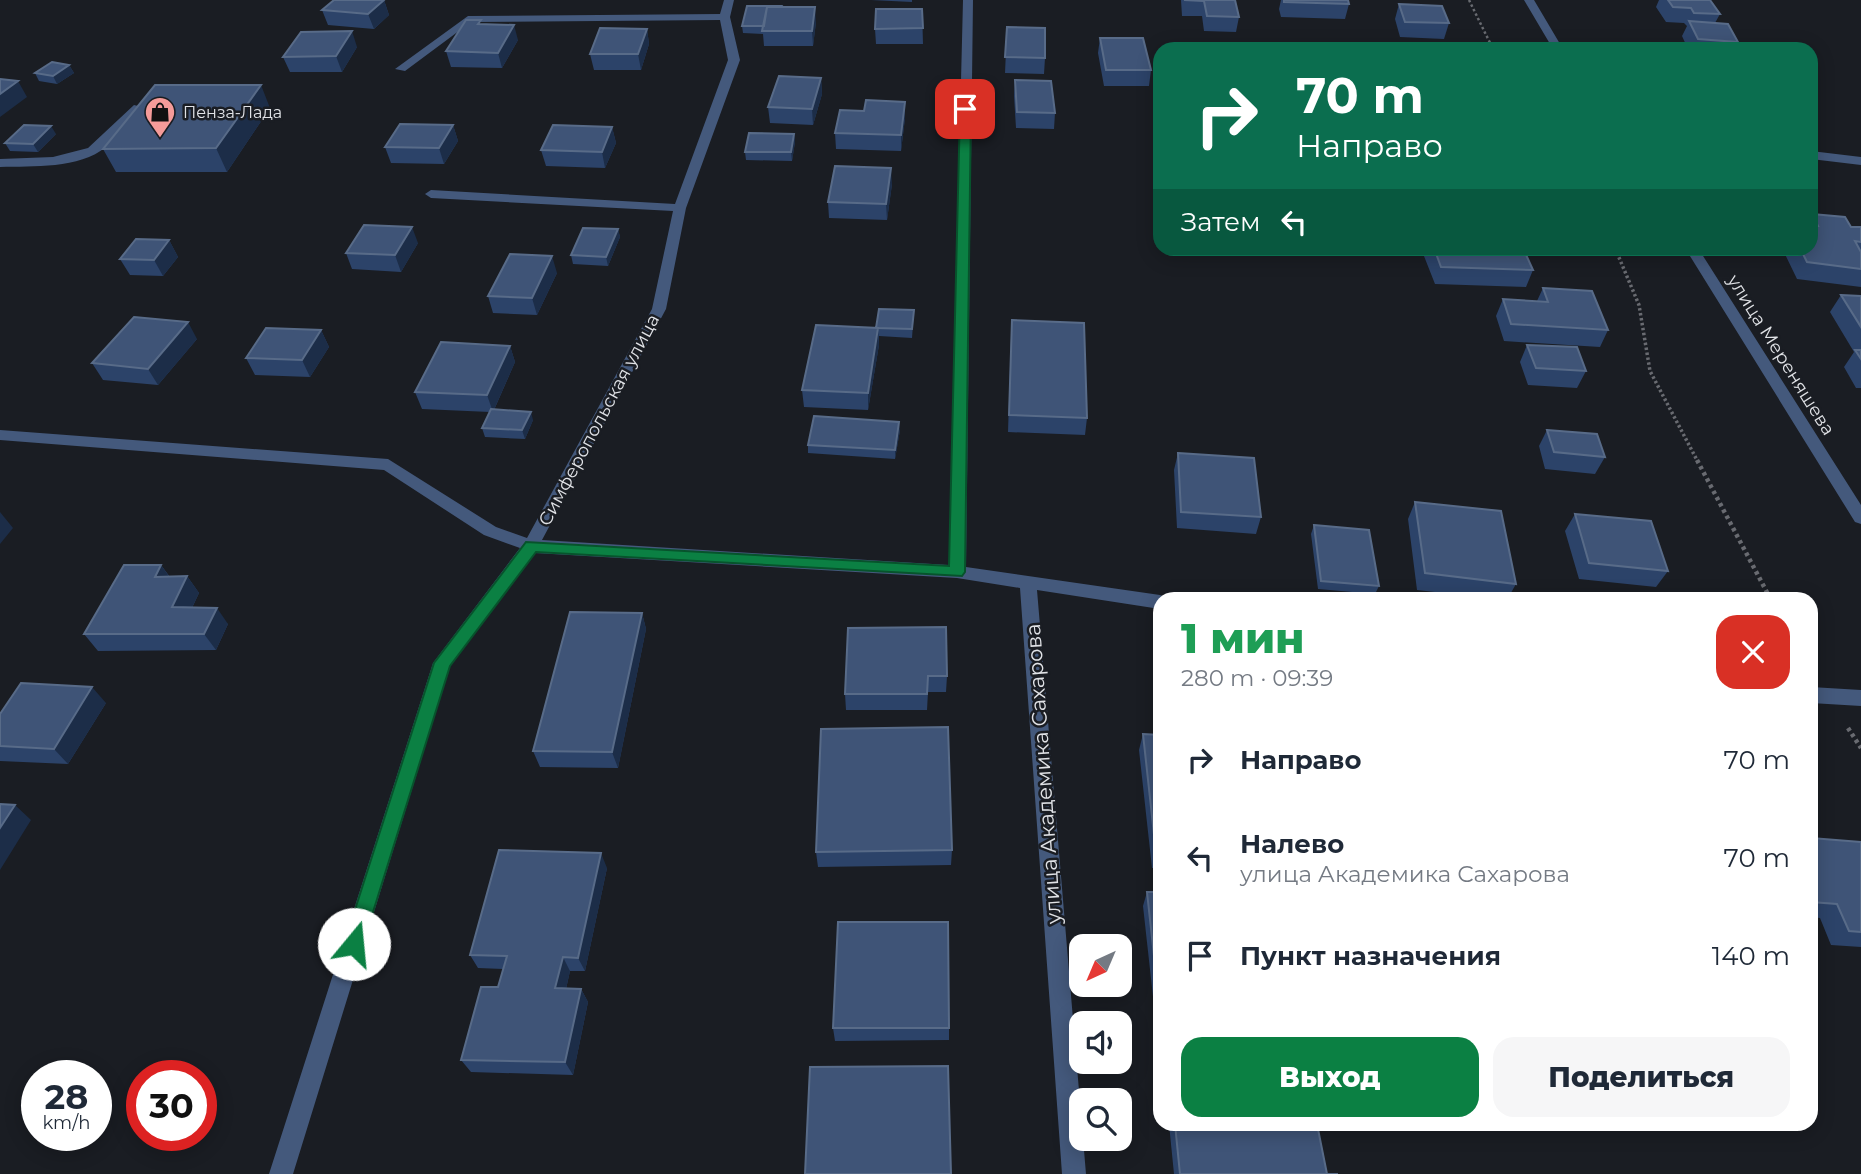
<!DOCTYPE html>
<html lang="ru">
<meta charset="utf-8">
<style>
:root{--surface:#fff;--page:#f6f6f7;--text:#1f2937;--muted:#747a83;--accent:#0b8043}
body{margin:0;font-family:Montserrat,sans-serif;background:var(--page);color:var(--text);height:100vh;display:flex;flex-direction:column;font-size:26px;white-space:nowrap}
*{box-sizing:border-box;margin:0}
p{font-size:23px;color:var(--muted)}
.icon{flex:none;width:38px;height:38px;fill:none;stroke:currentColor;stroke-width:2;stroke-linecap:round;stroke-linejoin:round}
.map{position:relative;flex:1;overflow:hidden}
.side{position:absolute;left:1153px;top:592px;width:665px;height:539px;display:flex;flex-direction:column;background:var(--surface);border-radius:21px;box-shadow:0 4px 18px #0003}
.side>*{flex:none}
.banner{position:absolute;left:1153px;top:42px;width:665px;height:214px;border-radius:21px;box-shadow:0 4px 18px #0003;background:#0b6e4f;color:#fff;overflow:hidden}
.needle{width:46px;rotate:224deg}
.buttons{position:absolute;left:1069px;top:934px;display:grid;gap:14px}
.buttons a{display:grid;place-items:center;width:63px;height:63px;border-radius:14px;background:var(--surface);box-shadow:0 4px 18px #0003;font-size:35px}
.speed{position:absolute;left:21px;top:1060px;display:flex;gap:14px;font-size:35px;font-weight:700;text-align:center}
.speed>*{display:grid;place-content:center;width:91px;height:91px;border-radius:50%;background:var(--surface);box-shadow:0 4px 18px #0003;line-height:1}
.speed small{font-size:18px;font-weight:400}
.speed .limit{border:10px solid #d22;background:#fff;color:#111}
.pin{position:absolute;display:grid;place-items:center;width:60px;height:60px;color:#fff;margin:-30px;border-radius:14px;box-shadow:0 4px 10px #0006}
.me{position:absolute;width:77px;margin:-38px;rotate:17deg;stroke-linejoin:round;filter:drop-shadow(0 0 5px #0008)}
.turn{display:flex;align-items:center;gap:24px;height:147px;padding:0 28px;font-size:32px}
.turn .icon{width:91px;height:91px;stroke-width:2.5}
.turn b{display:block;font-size:49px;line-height:60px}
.then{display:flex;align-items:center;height:66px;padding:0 28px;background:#0003;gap:14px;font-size:26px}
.round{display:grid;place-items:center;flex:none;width:74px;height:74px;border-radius:21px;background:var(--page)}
.overview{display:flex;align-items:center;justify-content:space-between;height:119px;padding:0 28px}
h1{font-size:42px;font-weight:800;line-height:52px;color:#1e9e55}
.button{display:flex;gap:14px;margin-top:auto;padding:14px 28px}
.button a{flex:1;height:80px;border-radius:21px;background:var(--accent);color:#fff;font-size:28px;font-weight:800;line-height:80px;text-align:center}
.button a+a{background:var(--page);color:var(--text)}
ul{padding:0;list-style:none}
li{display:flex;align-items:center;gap:21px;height:98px;padding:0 28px}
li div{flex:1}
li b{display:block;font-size:26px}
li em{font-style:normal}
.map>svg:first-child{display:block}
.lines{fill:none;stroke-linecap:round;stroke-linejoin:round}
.path-far2{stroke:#696b71;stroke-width:2.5;stroke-dasharray:2.5 2.5;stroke-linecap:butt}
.path-far1{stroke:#696b71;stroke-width:3.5;stroke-dasharray:2.5 2.5;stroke-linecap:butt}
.path{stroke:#696b71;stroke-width:4.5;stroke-dasharray:3.5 3.5;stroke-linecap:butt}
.minor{fill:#44597c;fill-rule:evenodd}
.wall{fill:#2c4369}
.shaded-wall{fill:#1c2d48}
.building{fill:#3f5477;stroke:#586b88;stroke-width:2}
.route{fill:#0b8043;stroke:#07532c;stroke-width:2}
.labels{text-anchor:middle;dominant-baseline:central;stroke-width:5;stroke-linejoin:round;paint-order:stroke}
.far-poi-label{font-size:16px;fill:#e1e3e7;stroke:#1a1d23;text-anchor:start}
.street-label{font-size:18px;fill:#e1e3e7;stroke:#1a1d23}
.near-street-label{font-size:21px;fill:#e1e3e7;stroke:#1a1d23}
</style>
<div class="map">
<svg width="1861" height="1174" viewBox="0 0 1861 1174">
<rect width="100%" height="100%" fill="#1a1d23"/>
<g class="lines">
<!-- path-far2 -->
<path class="path-far2" d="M1469 0 1493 49"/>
<!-- path-far1 -->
<path class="path-far1" d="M1615 248 1639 305 1650 371 1698 462"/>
<!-- path -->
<path class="path" d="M1697 460 1770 598
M1848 728 1861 748"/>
<!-- minor -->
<path class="minor" d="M724 0H734L730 17 740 60 686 208 666 309 542 540 949 565 963 0H973L966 567 1160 595 1167 598H1160V609L1037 590 1086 1174H1062L1020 588 957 578 535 553 450 666 293 1174H269L433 663 520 548 484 535 384 470 0 440V430L388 459 496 527 527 538 652 309 673 211 431 198 425 194 431 190 675 204 728 60 720 20 471 22 405 71 395 69 468 16 720 14Z
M1524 0H1534L1563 49H1553Z
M134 105 138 106V110C128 122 118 137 106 147 79 169 33 166 0 167V159L53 157 88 148Z
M1811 151 1861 157V165L1811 159Z
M1685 248H1698L1861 505V524L1855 522Z
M1811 687 1861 690V706L1811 703Z"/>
</g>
<!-- wall -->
<path class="wall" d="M384 0 389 15 374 29 328 25 322 10Z
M871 0H912V2Z
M1181 0H1235L1239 17 1236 32 1204 31 1202 16H1182Z
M1281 0H1348L1349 4 1345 19 1281 17 1279 9Z
M1659 0H1710L1720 14 1715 23 1738 42 1735 49H1688L1682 36 1687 26 1684 23 1666 22 1656 7Z
M1399 4 1449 23 1444 39 1400 37 1395 19Z
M781 7 816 22 813 46H764L763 34 743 33 742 26Z
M922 9 923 44H876L875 29Z
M482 24 518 40 502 68 451 67 446 51Z
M1007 27 1045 58 1044 74 1005 73Z
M647 29 649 44 641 70H594L590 54Z
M1100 38 1151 70 1149 86H1104L1098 53Z
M357 47 342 72H290L283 57Z
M69 65 74 73 57 84 39 81 35 73Z
M821 78 822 94 813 125 770 123 768 107Z
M1015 80 1055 113 1054 129 1016 128 1014 96Z
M270 108 227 172H116L103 149Z
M864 111 905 118 901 151 836 149 835 133Z
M453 125 458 141 444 164 391 163 385 147Z
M612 127 616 143 605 168 546 166 541 150Z
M56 134 38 152 10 151 5 143Z
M794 134 795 142 792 161 746 160 745 152Z
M892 184 887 220 829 218 828 202Z
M1812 214 1851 227H1861V287L1797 279 1782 248H1811Z
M618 229 620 237 608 266 573 264 571 255Z
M169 240 178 257 163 276 130 275 120 259Z
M418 243 401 272 352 269 346 253Z
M1423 248H1523L1533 270 1526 287 1435 284 1422 251Z
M557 273 537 315 493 313 488 296Z
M1543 288 1608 330 1600 347 1504 341 1496 316 1503 299 1537 301Z
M1841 295 1861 296V388H1856L1844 367 1854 352 1830 312Z
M914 310 912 338 879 336V345L868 410 804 407 802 390 876 328Z
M321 330 329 347 310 377 255 375 246 358Z
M1011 337 1087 418 1085 435 1008 432Z
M197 339 158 385 103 380 92 363Z
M1527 345 1586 371 1577 388 1528 385 1520 362Z
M510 346 515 362 494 410 533 420 525 439 485 437 482 428 490 412 422 409 415 392Z
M900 430 895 459 808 453V445Z
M1547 430 1605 457 1595 474 1545 469 1539 446Z
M1178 453 1261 517 1256 534 1177 528 1174 470Z
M1415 502 1516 584 1508 598H1488L1417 590 1408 519Z
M1575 514 1668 571 1656 587 1579 579 1565 531Z
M1314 525 1379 586 1375 594 1318 589 1311 534Z
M161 565 170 577 187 576 199 593 192 608 228 624 216 650 98 651 84 634Z
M642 613 646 629 618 768 540 767 533 751Z
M848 628 947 676 946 692H928L927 710H846L845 694Z
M106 703 68 764 0 761V746Z
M1143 734 1160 735V868H1152L1139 750Z
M1811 838 1861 842V947L1831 945 1820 918 1811 917Z
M952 850 951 865 818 867 816 852Z
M607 868 585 971H570L566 989H581L588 1002 573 1075 471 1072 461 1060 498 987 503 969 478 968 470 955Z
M1147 892H1160V1033H1157L1143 906Z
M833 1028H949V1040L835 1041Z
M1169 1124H1317L1327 1174H1338H1174Z"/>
<!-- shaded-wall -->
<path class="shaded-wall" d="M384 0 389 15 374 29 368 14Z
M815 7 816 22 813 46 812 31Z
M514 25 518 40 502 68 498 53Z
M647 29 649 44 641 70 638 54Z
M352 31 357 47 342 72 336 56Z
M69 65 74 73 57 84 53 76Z
M821 78 822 94 813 125 812 109Z
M18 81 27 97 0 117V94Z
M261 85 270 108 227 172 216 148Z
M905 102V118L901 151V135Z
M453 125 458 141 444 164 439 148Z
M51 126 56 134 38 152 33 144Z
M612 127 616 143 605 168 602 152Z
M794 134 795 142 792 161 791 152Z
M891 168 892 184 887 220 886 204Z
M412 227 418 243 401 272 395 255Z
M618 229 620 237 608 266 606 257Z
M169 240 178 257 163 276 154 260Z
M552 256 557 273 537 315 532 298Z
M188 322 197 339 158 385 148 369Z
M878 328 879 345 868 410V393Z
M321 330 329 347 310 377 302 360Z
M510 346 515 362 493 412 487 395Z
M531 412 533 420 525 439 522 430Z
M899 422 900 430 895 459V450Z
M0 512 13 528 0 544Z
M161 565 173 582 155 577Z
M187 576 199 593 184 624 172 607Z
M217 608 228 624 216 650 204 634Z
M642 613 646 629 618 768 612 752Z
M92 687 106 703 68 764 54 749Z
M15 805 31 820 0 870V828Z
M601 853 607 868 585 971 578 958Z
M563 957 570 971 563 1002 555 988Z
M581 989 588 1002 573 1075 565 1062Z"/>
<!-- building -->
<path class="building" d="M334 0H384L368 14 322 10Z
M1184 0H1235L1239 17 1207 16 1204 1Z
M1284 0H1348L1349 4 1284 2Z
M1668 0H1710L1720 14 1694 13 1691 8 1673 7Z
M1399 4 1442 6 1449 23 1405 22Z
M747 6H781L780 7H767L764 26H742Z
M767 7H815L812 31H762Z
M876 9H922L923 28 875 29Z
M466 20H481L478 24 514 25 498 53 446 51Z
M1689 21 1728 24 1738 42 1698 39Z
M1007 27 1045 28V58L1005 57Z
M600 28 647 29 638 54H590Z
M352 31 336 56 283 57 301 32Z
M1100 38H1143L1151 70H1106Z
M1402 45 1445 48V49H1403Z
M52 62 69 65 53 76 35 73Z
M779 76 821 78 812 109 768 107Z
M0 79 18 81 0 94Z
M1015 80 1051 81 1055 113 1017 112Z
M155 85H261L216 148 103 149Z
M866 100 905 102 901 135 835 133 840 110 864 111Z
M400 124 453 125 439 148 385 147Z
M24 125 51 126 33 144 5 143Z
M553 125 612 127 602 152 541 150Z
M749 133 794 134 791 152H745Z
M835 166 891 168 886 204 828 202Z
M1812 214 1845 217 1851 227H1861V242L1855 241 1861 252V269L1807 262 1800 248H1811V226H1818Z
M364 225 412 227 395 255 346 253Z
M583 228 618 229 606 257 571 255Z
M136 239 169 240 154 260 120 259Z
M1434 248H1523L1533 270 1441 267Z
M510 254 552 256 532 298 488 296Z
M1543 288 1592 291 1608 330 1511 324 1503 299 1548 302Z
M1841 295 1861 296V327Z
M879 309 914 310 912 329 876 328Z
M134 317 188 322 148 369 92 363Z
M1012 320 1084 323 1087 418 1009 415Z
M816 325 878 328 868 393 802 390Z
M266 328 321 330 302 360 246 358Z
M441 342 510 346 487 395 415 392Z
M1527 345 1577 347 1586 371 1536 368Z
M1855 350H1861V359Z
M491 409 531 412 522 430 482 428Z
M814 416 899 422 895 450 808 445Z
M1547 430 1597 434 1605 457 1554 452Z
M1178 453 1254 458 1261 517 1181 512Z
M1415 502 1501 511 1516 584 1425 573Z
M1575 514 1651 521 1668 571 1589 563Z
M1314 525 1369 530 1379 586 1321 581Z
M124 565H161L155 577 187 576 172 607 217 608 204 634H84Z
M570 612 642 613 612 752 533 751Z
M946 627 947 676H928L927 694H845L848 628Z
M21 683 92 687 54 749 0 746V714Z
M948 727 952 850 816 852 821 729Z
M1143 734 1160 735V853H1156Z
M0 804 15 805 0 828Z
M1811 838 1861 842V932L1849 931 1837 904 1811 902V858H1815L1811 850Z
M499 850 601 853 578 958 563 957 555 988 581 989 565 1062 461 1060 481 987H498L507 956 470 955Z
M1147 892H1160V1011Z
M838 922H948L949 1028H833Z
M948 1066 951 1174H805L810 1067Z
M1175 1124H1317L1327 1174H1338H1180Z"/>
<!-- route -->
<path class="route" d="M965 106 971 109 965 572 962 576 536 552 450 666 363 944 361 951 354 954 346 951 344 944 434 663 526 542 949 566 960 109Z"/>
<!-- icons -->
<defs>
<g id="shop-pin" transform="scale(1.575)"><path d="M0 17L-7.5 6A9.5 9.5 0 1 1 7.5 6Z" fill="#f59b99" stroke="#1a1d23"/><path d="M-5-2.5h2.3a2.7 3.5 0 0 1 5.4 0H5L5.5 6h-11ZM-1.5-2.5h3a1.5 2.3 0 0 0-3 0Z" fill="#111"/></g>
</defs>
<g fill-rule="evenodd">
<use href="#shop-pin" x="160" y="112"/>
</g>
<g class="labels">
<!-- far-poi labels -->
<g class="far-poi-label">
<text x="183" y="112">Пенза-Лада</text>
</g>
<!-- street labels -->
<g class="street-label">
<text transform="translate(1781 355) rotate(58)">улица Мереняшева</text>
<text transform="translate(599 420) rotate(-62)">Симферопольская улица</text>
</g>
<!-- near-street labels -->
<g class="near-street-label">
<text transform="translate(1043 774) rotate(-94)">улица Академика Сахарова</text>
</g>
</g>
</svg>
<div class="buttons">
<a><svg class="needle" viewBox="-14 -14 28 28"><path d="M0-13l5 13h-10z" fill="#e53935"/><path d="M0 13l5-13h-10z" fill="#747a83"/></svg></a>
<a><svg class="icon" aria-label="sound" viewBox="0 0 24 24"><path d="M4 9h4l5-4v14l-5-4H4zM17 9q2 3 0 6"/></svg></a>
<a><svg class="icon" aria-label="search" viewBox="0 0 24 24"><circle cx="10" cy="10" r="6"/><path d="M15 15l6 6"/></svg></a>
</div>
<div class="speed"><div>28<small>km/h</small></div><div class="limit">30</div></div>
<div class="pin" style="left:965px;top:109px;background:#d93025"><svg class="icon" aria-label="arrive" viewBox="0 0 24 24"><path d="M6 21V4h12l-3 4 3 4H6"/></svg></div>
<svg class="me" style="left:354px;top:944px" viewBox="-20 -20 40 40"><circle r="19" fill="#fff"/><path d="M0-13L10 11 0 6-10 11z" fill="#0b8043"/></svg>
<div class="banner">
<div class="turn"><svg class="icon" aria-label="right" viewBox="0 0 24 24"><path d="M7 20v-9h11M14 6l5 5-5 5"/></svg><div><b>70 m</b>Направо</div></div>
<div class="then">Затем<svg class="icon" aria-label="left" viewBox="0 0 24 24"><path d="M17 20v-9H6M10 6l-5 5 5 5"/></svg></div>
</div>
<section class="side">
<div class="overview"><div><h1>1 мин</h1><p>280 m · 09:39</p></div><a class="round" style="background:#d93025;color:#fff"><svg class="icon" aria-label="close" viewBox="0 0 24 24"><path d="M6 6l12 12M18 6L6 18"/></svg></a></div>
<ul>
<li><svg class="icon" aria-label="right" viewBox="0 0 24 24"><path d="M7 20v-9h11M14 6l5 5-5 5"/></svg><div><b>Направо</b></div><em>70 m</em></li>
<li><svg class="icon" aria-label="left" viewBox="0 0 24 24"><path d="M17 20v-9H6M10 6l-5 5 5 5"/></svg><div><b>Налево</b><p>улица Академика Сахарова</p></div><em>70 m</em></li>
<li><svg class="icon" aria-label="arrive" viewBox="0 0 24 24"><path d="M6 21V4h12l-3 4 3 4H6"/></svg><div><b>Пункт назначения</b></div><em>140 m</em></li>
</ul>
<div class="button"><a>Выход</a><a>Поделиться</a></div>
</section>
</div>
